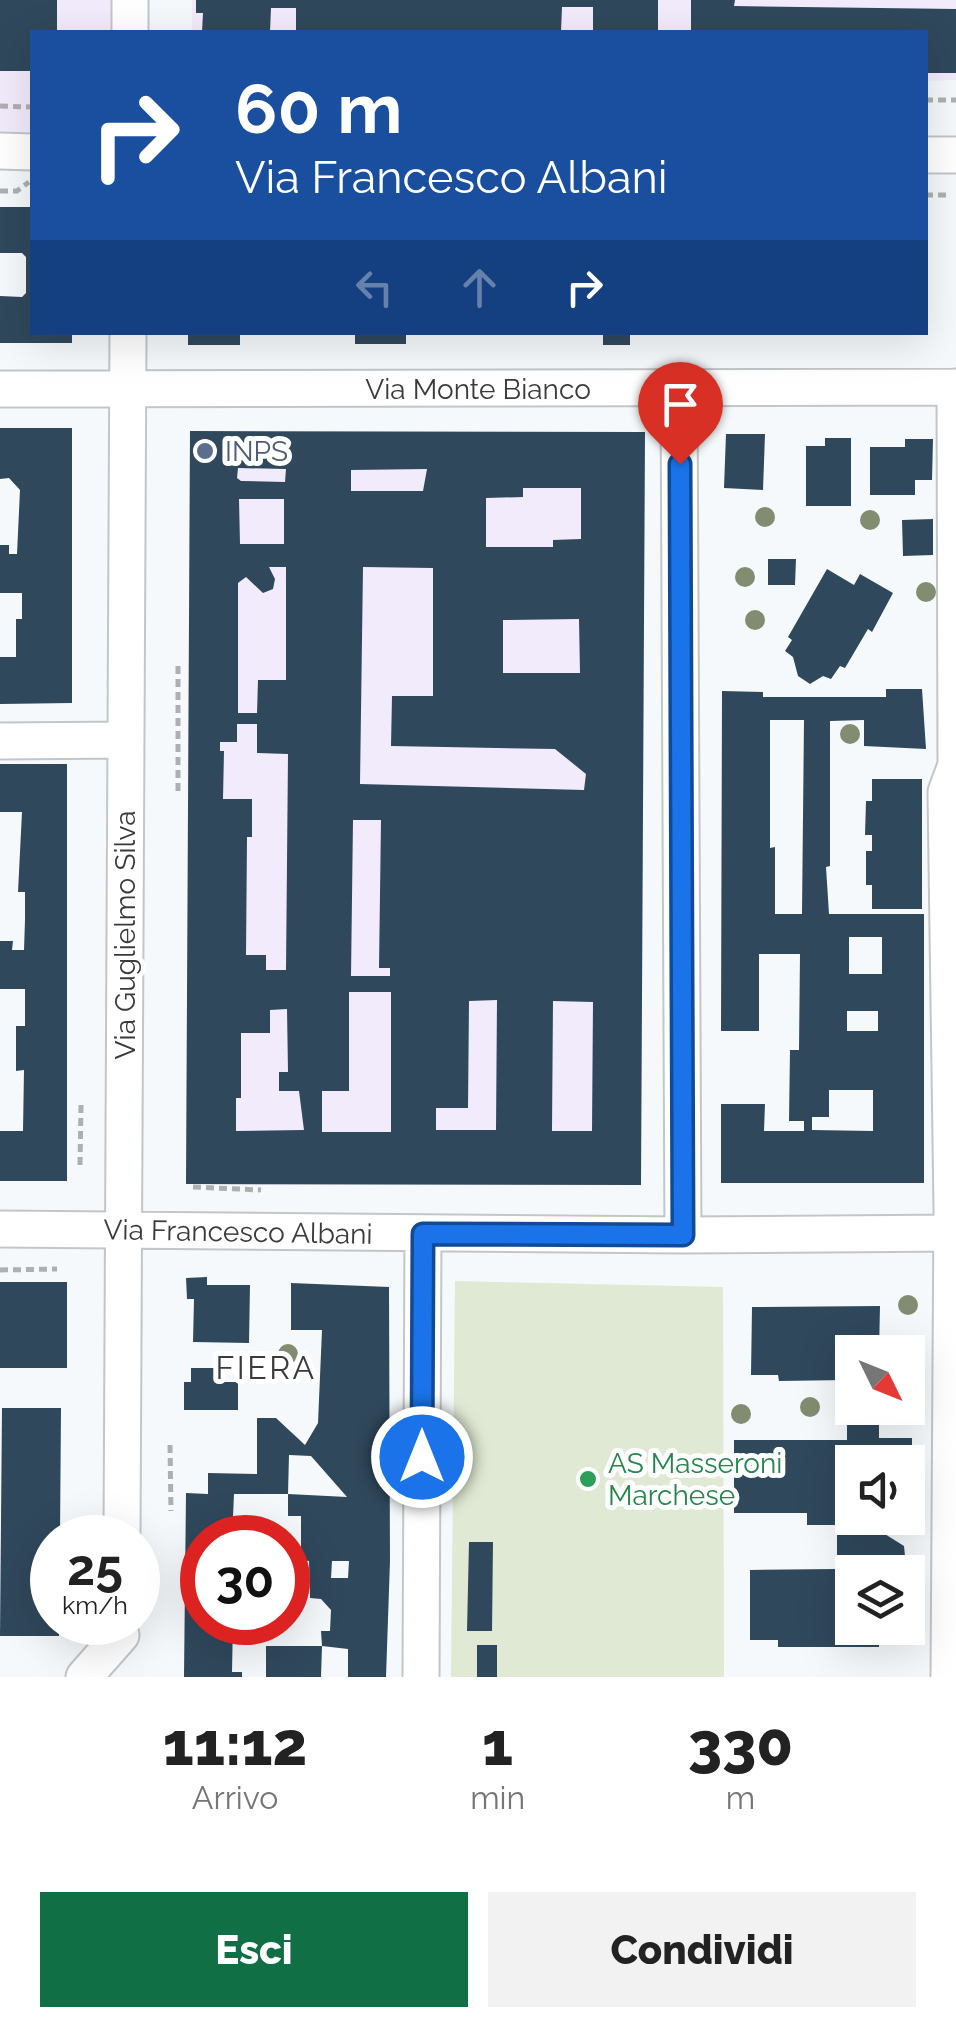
<!DOCTYPE html>
<html lang="it">
<style>
:root{--surface:#fff;--page:#f2f2f2;--text:#222;--muted:#767676;--accent:#106f44}
body{margin:0;font-family:Raleway,sans-serif;background:var(--page);color:var(--text);height:100vh;display:flex;flex-direction:column;font-size:38px;white-space:nowrap}
*{box-sizing:border-box;margin:0}
p{font-size:32px;color:var(--muted)}
.icon{flex:none;width:55px;height:55px;fill:none;stroke:currentColor;stroke-width:2;stroke-linecap:round;stroke-linejoin:round}
.map{position:relative;height:1677px;overflow:hidden}
.details{display:flex;flex-direction:column;background:var(--surface);flex:1}
.details>*{flex:none}
.banner{position:absolute;left:30px;top:30px;width:898px;height:305px;border-radius:0px;box-shadow:0 10px 40px #0002;background:#1a4fa0;color:#fff;overflow:hidden}
.needle{width:65px;rotate:133deg}
.buttons{position:absolute;left:835px;top:1335px;display:grid;gap:20px}
.buttons a{display:grid;place-items:center;width:90px;height:90px;border-radius:0px;background:var(--surface);box-shadow:0 10px 40px #0002;font-size:50px}
.speed{position:absolute;left:30px;top:1515px;display:flex;gap:20px;font-size:50px;font-weight:700;text-align:center}
.speed>*{display:grid;place-content:center;width:130px;height:130px;border-radius:50%;background:var(--surface);box-shadow:0 10px 40px #0002;line-height:1}
.speed small{font-size:25px;font-weight:400}
.speed .limit{border:15px solid #d22;background:#fff;color:#111}
.pin{position:absolute;display:grid;place-items:center;width:85px;height:85px;color:#fff;margin:-102px -42px;border-radius:50% 50% 50% 0;rotate:-45deg;box-shadow:0 0 10px #0007}
.pin .icon{rotate:45deg}
.me{position:absolute;width:110px;margin:-55px;rotate:0deg;stroke-linejoin:round;filter:drop-shadow(0 0 8px #0008)}
.turn{display:flex;align-items:center;gap:35px;height:210px;padding:0 40px;font-size:45px}
.turn .icon{width:130px;height:130px;stroke-width:2.5}
.turn b{display:block;font-size:70px;line-height:85px}
.lanes{display:flex;align-items:center;height:95px;padding:0 40px;background:#0003;justify-content:center;gap:50px;direction:ltr}
.lanes .off{opacity:.35}
.eta{display:flex;justify-content:space-evenly;align-items:center;height:170px;text-align:center}
.eta b{font-size:60px;font-weight:800;line-height:70px}
.primary-button{display:flex;gap:20px;margin-top:auto;padding:20px 40px}
.primary-button a{flex:1;height:115px;border-radius:0px;background:var(--accent);color:#fff;font-size:40px;font-weight:800;line-height:115px;text-align:center}
.primary-button a+a{background:var(--page);color:var(--text)}
.map>svg:first-child{display:block}
.commercial{fill:#f2ebfc}
.green{fill:#e0e9d3}
.building{fill:#30485c;fill-rule:evenodd}
.lines{fill:none;stroke-linecap:round;stroke-linejoin:round}
.minor-casing{stroke:#c3c6c8;stroke-width:39}
.path{stroke:#adafb1;stroke-width:5;stroke-dasharray:8 5;stroke-linecap:butt}
.minor{stroke:#fff;stroke-width:35}
.tree{fill:#828c71}
.route-casing{stroke:#114b97;stroke-width:25}
.route{stroke:#1a73e8;stroke-width:18}
.service-dot{fill:#5c6f8a;stroke:#fff;stroke-width:4}
.leisure-dot{fill:#2e9e5b;stroke:#fff;stroke-width:4}
.labels{text-anchor:middle;dominant-baseline:central;stroke-width:10;stroke-linejoin:round;paint-order:stroke}
.street-label{font-size:28px;fill:#3a3b3c;stroke:#fff}
.service-label{font-size:28px;fill:#4e5e75;stroke:#fff;text-anchor:start}
.leisure-label{font-size:28px;fill:#27864d;stroke:#fff;text-anchor:start}
.quarter-label{font-size:32px;letter-spacing:2.5px;fill:#3a3b3c;stroke:#fff}
</style>
<div class="map">
<svg width="956" height="1677" viewBox="0 0 956 1677">
<rect width="100%" height="100%" fill="#f6f9fb"/>
<!-- commercial -->
<path class="commercial" d="M0 0H127V32H32V144H0Z
M192 0H956V80L925 81V32H192Z
M190 431 645 432 641 1185 186 1184Z"/>
<!-- green -->
<path class="green" d="M455 1281 723 1287 724 1677H451Z"/>
<!-- building -->
<path class="building" d="M0 0H57V32H32V71H0Z
M196 0H658V32H593V7H562L561 32H296V8H271L270 32H202L203 13H196Z
M691 0H735L734 6 956 9V73H925V32H691Z
M0 207H32V332H72V343H0V296L22 297 26 293V257L22 253H0Z
M188 332H240V345H188Z
M355 332H406V344H355Z
M603 332H630V345H603Z
M0 428H72V703L0 704V657H16V619H22V593H0V545H9V554H17L20 490 9 478 0 479Z
M190 431 645 432 641 1185 186 1184ZM238 468 286 469 285 482 241 481 237 478ZM427 469 423 491H351V470ZM523 488H581V539L553 540V547H486V498L523 497ZM239 499H284V544H240ZM269 567H286V680H258L257 713H238V583L246 577 263 593 273 589 275 579ZM363 567 433 568V696H392L391 746 555 749 586 774 584 790 360 784ZM579 619 580 673H503V620ZM237 724H257V753L288 754 286 970H266V955H246L247 837H252V799H223L224 751H220V742H237ZM353 820H381L379 968H390V976H351ZM349 992H391V1132H322V1091H349ZM497 1000 496 1130H436V1108H468L469 1001ZM553 1001 593 1002 592 1131H552ZM287 1009 288 1072H279V1091H299L304 1130 236 1131V1098H241V1033H270V1010Z
M726 434H765L763 490 724 488Z
M825 438H851V506H806V446H825Z
M905 439H933L932 480H915V495H870V447H905Z
M933 519V555L903 556 902 520Z
M768 559H796L795 585H768Z
M827 569 854 585 860 574 893 593 872 632 868 629 845 668 840 666 831 679 823 676 810 684 798 676 793 657 785 651 792 640 788 637Z
M886 689H922L926 749 864 746V720L830 721V866L826 867 829 914H924V1183H721V1104H765L764 1131H804V1121H789L790 1050H799L800 954H759V1031H721L722 691 763 692V697H886ZM770 720H804L802 914H775V847L770 848ZM849 937H882V974H849ZM847 1011H878V1031H847ZM829 1090H873V1131L812 1130V1117H829Z
M0 764H67V1181H0V1131H23L24 1070 16 1071V1026H25V989H0V941H13L12 950H24L25 920V892H18L22 812H0Z
M872 779H922V909H872V885H866V851H872V835H865L866 801H872Z
M207 1277V1285H250L249 1343 193 1342 194 1299H187L186 1278Z
M0 1282H67V1368H0Z
M291 1283 389 1287 390 1561 386 1677H348V1649L322 1646 321 1631H330L331 1610 321 1599 310 1598 309 1561 301 1560V1516H288V1494H234L233 1517 240 1518V1537L202 1538V1622H233L232 1672H242V1677H184L186 1493 208 1494V1473L257 1474V1418H276L305 1445 318 1423 322 1330H291ZM289 1455 311 1456 347 1497 288 1494ZM332 1561H349L348 1578H331Z
M880 1306 879 1352H852V1408H879V1438H912V1471L908 1472V1462H852V1518H906V1526H880V1531L904 1546 905 1556 880 1572H852V1628H879V1647H778V1640H750V1570L837 1569V1525H807V1513H734V1440H847V1380L779 1381 778 1375H751L752 1307Z
M191 1368H215L218 1382H238V1410H184V1382H191Z
M2 1408H61L60 1538H52V1622H59V1636H0Z
M469 1542H493L492 1631H467Z
M477 1645H497V1677H477Z
M266 1646H322L321 1677H266Z"/>
<g class="lines">
<!-- minor casing -->
<g class="minor-casing">
<path id="minor" d="M130 32V0
M0 151 32 152
M925 155H956
M0 389 956 387
M679 389 683 1235
M0 741 126 740
M0 1229 683 1235 956 1233
M122 1538 128 332
M84 1677 121 1635
M421 1677 423 1233
M949 1677 952 1210 946 792 956 765 955 387"/>
</g>
<!-- path -->
<path class="path" d="M925 100H956
M0 106 32 107
M0 191H17L29 182
M925 195H948
M88 332V334
M178 666V793
M80 1165 81 1105
M193 1187 261 1190
M0 1270 57 1269
M170 1445 171 1511"/>
<!-- minor -->
<use href="#minor" class="minor"/>
</g>
<!-- trees -->
<g class="tree">
<circle cx="765" cy="517" r="10"/>
<circle cx="870" cy="520" r="10"/>
<circle cx="745" cy="577" r="10"/>
<circle cx="926" cy="592" r="10"/>
<circle cx="755" cy="620" r="10"/>
<circle cx="850" cy="734" r="10"/>
<circle cx="908" cy="1305" r="10"/>
<circle cx="288" cy="1354" r="10"/>
<circle cx="810" cy="1407" r="10"/>
<circle cx="741" cy="1414" r="10"/>
</g>
<g class="lines">
<!-- route casing -->
<g class="route-casing">
<path id="route" d="M422 1457 423 1234 683 1235 680 464"/>
</g>
<!-- route -->
<use href="#route" class="route"/>
</g>
<!-- markers -->
<circle class="service-dot" cx="205" cy="451" r="10"/>
<circle class="leisure-dot" cx="588" cy="1479" r="10"/>
<g class="labels">
<!-- street labels -->
<g class="street-label">
<text x="478" y="389">Via Monte Bianco</text>
<text transform="translate(125 935) rotate(-90)">Via Guglielmo Silva</text>
<text transform="translate(238 1232) rotate(1)">Via Francesco Albani</text>
</g>
<!-- service labels -->
<g class="service-label">
<text x="225" y="451">INPS</text>
</g>
<!-- leisure labels -->
<g class="leisure-label">
<text x="608" y="1463">AS Masseroni<tspan x="608" dy="32">Marchese</tspan></text>
</g>
<!-- quarter labels -->
<g class="quarter-label">
<text x="266" y="1367">FIERA</text>
</g>
</g>
</svg>
<div class="buttons">
<a><svg class="needle" viewBox="-14 -14 28 28"><path d="M0-13l5 13h-10z" fill="#e53935"/><path d="M0 13l5-13h-10z" fill="#767676"/></svg></a>
<a><svg class="icon" aria-label="sound" viewBox="0 0 24 24"><path d="M4 9h4l5-4v14l-5-4H4zM17 9q2 3 0 6"/></svg></a>
<a><svg class="icon" aria-label="layers" viewBox="0 0 24 24"><path d="M12 4l9 5-9 5-9-5zM3 14l9 5 9-5"/></svg></a>
</div>
<div class="speed"><div>25<small>km/h</small></div><div class="limit">30</div></div>
<div class="pin" style="left:680px;top:464px;background:#d93025"><svg class="icon" aria-label="arrive" viewBox="0 0 24 24"><path d="M6 21V4h12l-3 4 3 4H6"/></svg></div>
<svg class="me" style="left:422px;top:1457px" viewBox="-20 -20 40 40"><circle r="17" fill="#1a73e8" stroke="#fff" stroke-width="3"/><path d="M0-11L8 9 0 5-8 9z" fill="#fff"/></svg>
<div class="banner">
<div class="turn"><svg class="icon" aria-label="right" viewBox="0 0 24 24"><path d="M7 20v-9h11M14 6l5 5-5 5"/></svg><div><b>60 m</b>Via Francesco Albani</div></div>
<div class="lanes"><svg class="icon off" aria-label="left" viewBox="0 0 24 24"><path d="M17 20v-9H6M10 6l-5 5 5 5"/></svg><svg class="icon off" aria-label="ahead" viewBox="0 0 24 24"><path d="M12 20V5M6 11l6-6 6 6"/></svg><svg class="icon" aria-label="right" viewBox="0 0 24 24"><path d="M7 20v-9h11M14 6l5 5-5 5"/></svg></div>
</div>
</div>
<section class="details">
<div class="eta">
<div><b>11:12</b><p>Arrivo</p></div>
<div><b>1</b><p>min</p></div>
<div><b>330</b><p>m</p></div>
</div>
<div class="primary-button"><a>Esci</a><a>Condividi</a></div>
</section>
